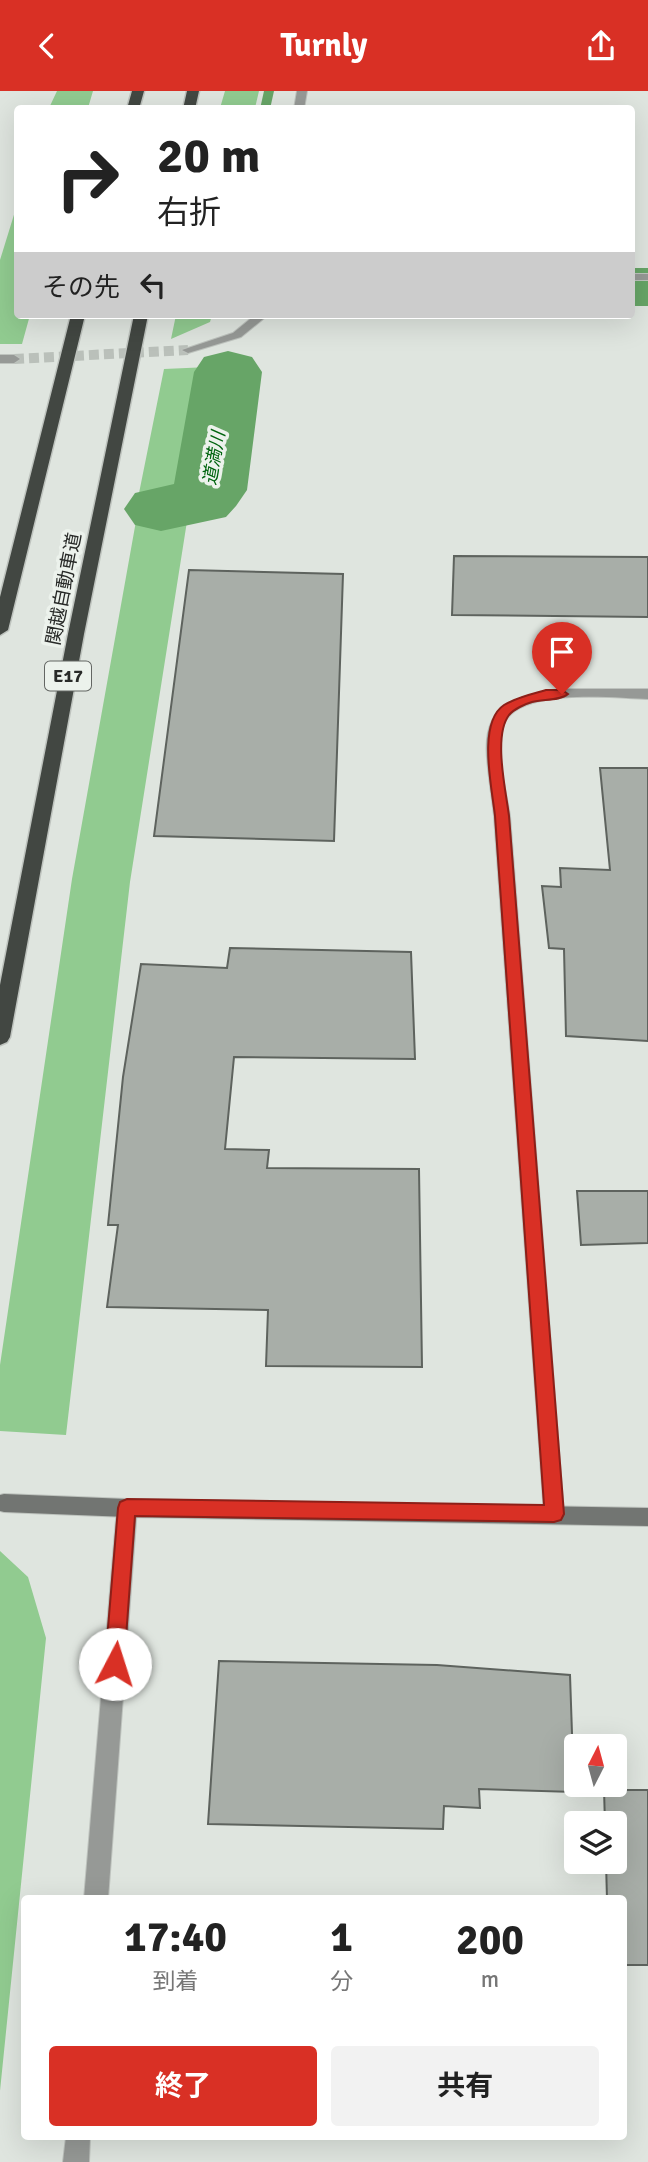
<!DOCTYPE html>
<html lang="ja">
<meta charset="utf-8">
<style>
:root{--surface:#fff;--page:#f2f2f2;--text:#222;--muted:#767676;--accent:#d93025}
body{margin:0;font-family:Signika,"Noto Sans JP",sans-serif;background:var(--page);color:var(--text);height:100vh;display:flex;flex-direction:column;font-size:26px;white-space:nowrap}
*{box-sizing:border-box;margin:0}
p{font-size:23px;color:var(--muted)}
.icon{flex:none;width:38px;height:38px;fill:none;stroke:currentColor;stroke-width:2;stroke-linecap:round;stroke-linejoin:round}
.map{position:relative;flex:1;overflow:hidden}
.details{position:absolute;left:21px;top:1804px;width:606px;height:245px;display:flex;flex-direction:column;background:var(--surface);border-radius:7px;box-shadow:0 7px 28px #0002}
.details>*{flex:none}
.hud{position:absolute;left:14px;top:14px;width:621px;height:214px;border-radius:7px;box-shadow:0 7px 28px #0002;background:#fff;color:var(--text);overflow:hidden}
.needle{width:46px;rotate:6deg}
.buttons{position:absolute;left:564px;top:1643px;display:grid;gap:14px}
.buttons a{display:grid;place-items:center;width:63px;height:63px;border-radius:7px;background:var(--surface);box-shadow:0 7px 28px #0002;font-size:35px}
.pin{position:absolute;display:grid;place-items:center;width:60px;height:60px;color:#fff;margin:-72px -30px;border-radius:50% 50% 50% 0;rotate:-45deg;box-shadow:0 0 7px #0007}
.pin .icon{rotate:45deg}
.me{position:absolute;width:77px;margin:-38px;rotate:5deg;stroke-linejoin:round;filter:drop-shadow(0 0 5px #0008)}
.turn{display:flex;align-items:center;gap:24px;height:147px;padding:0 28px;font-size:32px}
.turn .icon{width:91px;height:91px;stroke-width:2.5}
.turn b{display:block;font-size:49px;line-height:60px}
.then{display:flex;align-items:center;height:66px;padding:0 28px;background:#0003;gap:14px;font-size:26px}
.eta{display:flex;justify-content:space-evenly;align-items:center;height:119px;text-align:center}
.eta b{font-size:42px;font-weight:700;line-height:49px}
.button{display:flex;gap:14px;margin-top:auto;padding:14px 28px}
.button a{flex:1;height:80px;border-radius:7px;background:var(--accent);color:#fff;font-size:28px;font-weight:700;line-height:80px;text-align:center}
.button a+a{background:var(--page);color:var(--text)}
header{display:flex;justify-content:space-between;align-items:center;height:91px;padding:0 28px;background:var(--accent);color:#fff;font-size:32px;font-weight:700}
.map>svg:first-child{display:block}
.green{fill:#91cb90}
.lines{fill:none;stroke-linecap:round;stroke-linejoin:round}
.stream{fill:#67a567;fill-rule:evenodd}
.river{fill:#67a567;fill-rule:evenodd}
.building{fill:#a8aea8;stroke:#5e635e;stroke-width:2}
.street-tunnel{stroke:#bac0ba;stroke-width:10;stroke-dasharray:10 5;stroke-linecap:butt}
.street-casing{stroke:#bec3be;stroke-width:2}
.secondary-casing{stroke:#bec3be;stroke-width:2}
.highway-casing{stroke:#bec3be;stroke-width:3}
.street{fill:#969996;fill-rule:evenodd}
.secondary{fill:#727572;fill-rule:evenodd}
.highway{fill:#424742;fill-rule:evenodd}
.route{fill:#d93025;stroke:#8d1f18;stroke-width:2}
.labels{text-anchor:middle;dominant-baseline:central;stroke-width:7;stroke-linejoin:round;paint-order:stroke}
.far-water-label{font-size:18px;font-style:italic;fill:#00640f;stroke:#ecf2ec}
.shield{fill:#ecf2ec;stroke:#636663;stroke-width:2}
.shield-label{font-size:18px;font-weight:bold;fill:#282a28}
.street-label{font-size:19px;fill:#282a28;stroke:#ecf2ec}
</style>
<header><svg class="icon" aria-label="back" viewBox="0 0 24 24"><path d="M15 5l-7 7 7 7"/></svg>Turnly<svg class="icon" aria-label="share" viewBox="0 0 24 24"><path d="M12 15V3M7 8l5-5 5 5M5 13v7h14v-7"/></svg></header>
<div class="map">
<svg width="648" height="2071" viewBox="0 0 648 2071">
<rect width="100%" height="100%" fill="#dfe5df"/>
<!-- green -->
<path class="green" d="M57 0H93L88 17H49Z
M225 0H259L255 17H220Z
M17 114 18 224H30L22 253H0V169Z
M176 224H212L210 231 171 248Z
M209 276 186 406 136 417 164 278Z
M188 424 130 791 66 1344 0 1340V1274L72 788 136 430 164 429Z
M0 1460 28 1486 46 1547 0 2000Z"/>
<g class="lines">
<!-- stream -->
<path class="stream" d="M264 0H274L270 18H260Z"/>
<!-- river -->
<path class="river" d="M632 177H648V215H632Z
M228 260 252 266 262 281 247 399 236 415 226 426 161 440 135 434 124 418 135 402 174 393 194 281 204 266Z"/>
</g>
<!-- building -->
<path class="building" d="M454 465 648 466V526L452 524Z
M189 479 343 483 334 750 154 745Z
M600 677H648V950L566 945 564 858 549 857 542 795 561 796 560 777 610 779Z
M230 857 411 861 415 968 234 966 225 1058 269 1059 267 1077 419 1078 422 1276 266 1275 268 1219 107 1216 118 1134H108L123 986 141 873 227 877Z
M577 1100H648V1152L581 1154Z
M219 1570 437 1574 570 1584 574 1701 479 1698 480 1717 444 1715 443 1738 208 1733Z
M604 1699H648V1874H623V1808H607L606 1771H614V1732H605Z"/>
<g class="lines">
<!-- street-tunnel -->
<path class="street-tunnel" d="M14 268 188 259"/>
<!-- street casing -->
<g class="street-casing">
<path id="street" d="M297 0H307L304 18H294Z
M632 183H648V189H632Z
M255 224H268L241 246 188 262 182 259 233 242Z
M0 264H14L20 268 14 272H0Z
M564 598H648V608C615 607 519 596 504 633 494 660 506 698 510 725L564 1423 561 1430 554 1432 547 1430 544 1423 494 725C485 647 467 609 564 598Z
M127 1408 134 1410 137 1417 108 1808H84L117 1417 120 1410Z
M66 2046H90L89 2071H63Z"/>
</g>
<!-- secondary casing -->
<g class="secondary-casing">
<path id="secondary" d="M4 1403 127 1408 648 1417V1435L127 1426 4 1421 0 1420V1404Z"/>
</g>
<!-- highway casing -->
<g class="highway-casing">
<path id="highway" d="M132 0H144L139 18H127Z
M187 0H199L195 18H183Z
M71 224H85L8 539 0 544V506Z
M134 224H148L84 543 10 946 7 951 0 954V894L68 543Z"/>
</g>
<!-- street -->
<use href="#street" class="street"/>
<!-- secondary -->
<use href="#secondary" class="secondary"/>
<!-- highway -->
<use href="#highway" class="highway"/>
</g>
<!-- route -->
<path class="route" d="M546 599H562L568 603C560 610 543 608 532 611 525 613 514 618 509 624 493 645 506 700 509 725L564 1423 561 1429 554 1431 135 1425 124 1573 122 1580 115 1583 108 1580 105 1573 118 1417 120 1411 127 1408 544 1414 495 725C492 697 477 632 504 614 517 606 532 603 546 599Z"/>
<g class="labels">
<!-- far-water labels -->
<g class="far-water-label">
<text transform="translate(214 367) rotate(-80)">道満川</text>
</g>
<!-- shield labels -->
<rect class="shield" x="45" y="570.5" width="46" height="29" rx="5"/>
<g class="shield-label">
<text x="68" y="585">E17</text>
</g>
<!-- street labels -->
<g class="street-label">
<text transform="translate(64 498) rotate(-79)">関越自動車道</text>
</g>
</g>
</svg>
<div class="buttons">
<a><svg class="needle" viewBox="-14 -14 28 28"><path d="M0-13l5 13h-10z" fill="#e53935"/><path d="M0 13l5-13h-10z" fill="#767676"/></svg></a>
<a><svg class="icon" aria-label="layers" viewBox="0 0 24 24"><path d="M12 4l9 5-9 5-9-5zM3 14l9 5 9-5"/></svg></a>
</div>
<div class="pin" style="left:562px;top:603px;background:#d93025"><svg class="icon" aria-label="arrive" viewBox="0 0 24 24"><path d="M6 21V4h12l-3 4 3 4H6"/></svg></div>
<svg class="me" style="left:115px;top:1573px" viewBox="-20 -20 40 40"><circle r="19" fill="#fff"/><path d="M0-13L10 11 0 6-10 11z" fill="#d93025"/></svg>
<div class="hud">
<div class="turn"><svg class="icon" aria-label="right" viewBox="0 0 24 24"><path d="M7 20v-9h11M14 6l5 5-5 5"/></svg><div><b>20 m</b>右折</div></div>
<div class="then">その先<svg class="icon" aria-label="left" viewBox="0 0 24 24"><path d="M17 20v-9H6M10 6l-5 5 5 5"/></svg></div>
</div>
<section class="details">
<div class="eta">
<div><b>17:40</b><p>到着</p></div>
<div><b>1</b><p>分</p></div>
<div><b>200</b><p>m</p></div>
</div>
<div class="button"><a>終了</a><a>共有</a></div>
</section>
</div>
